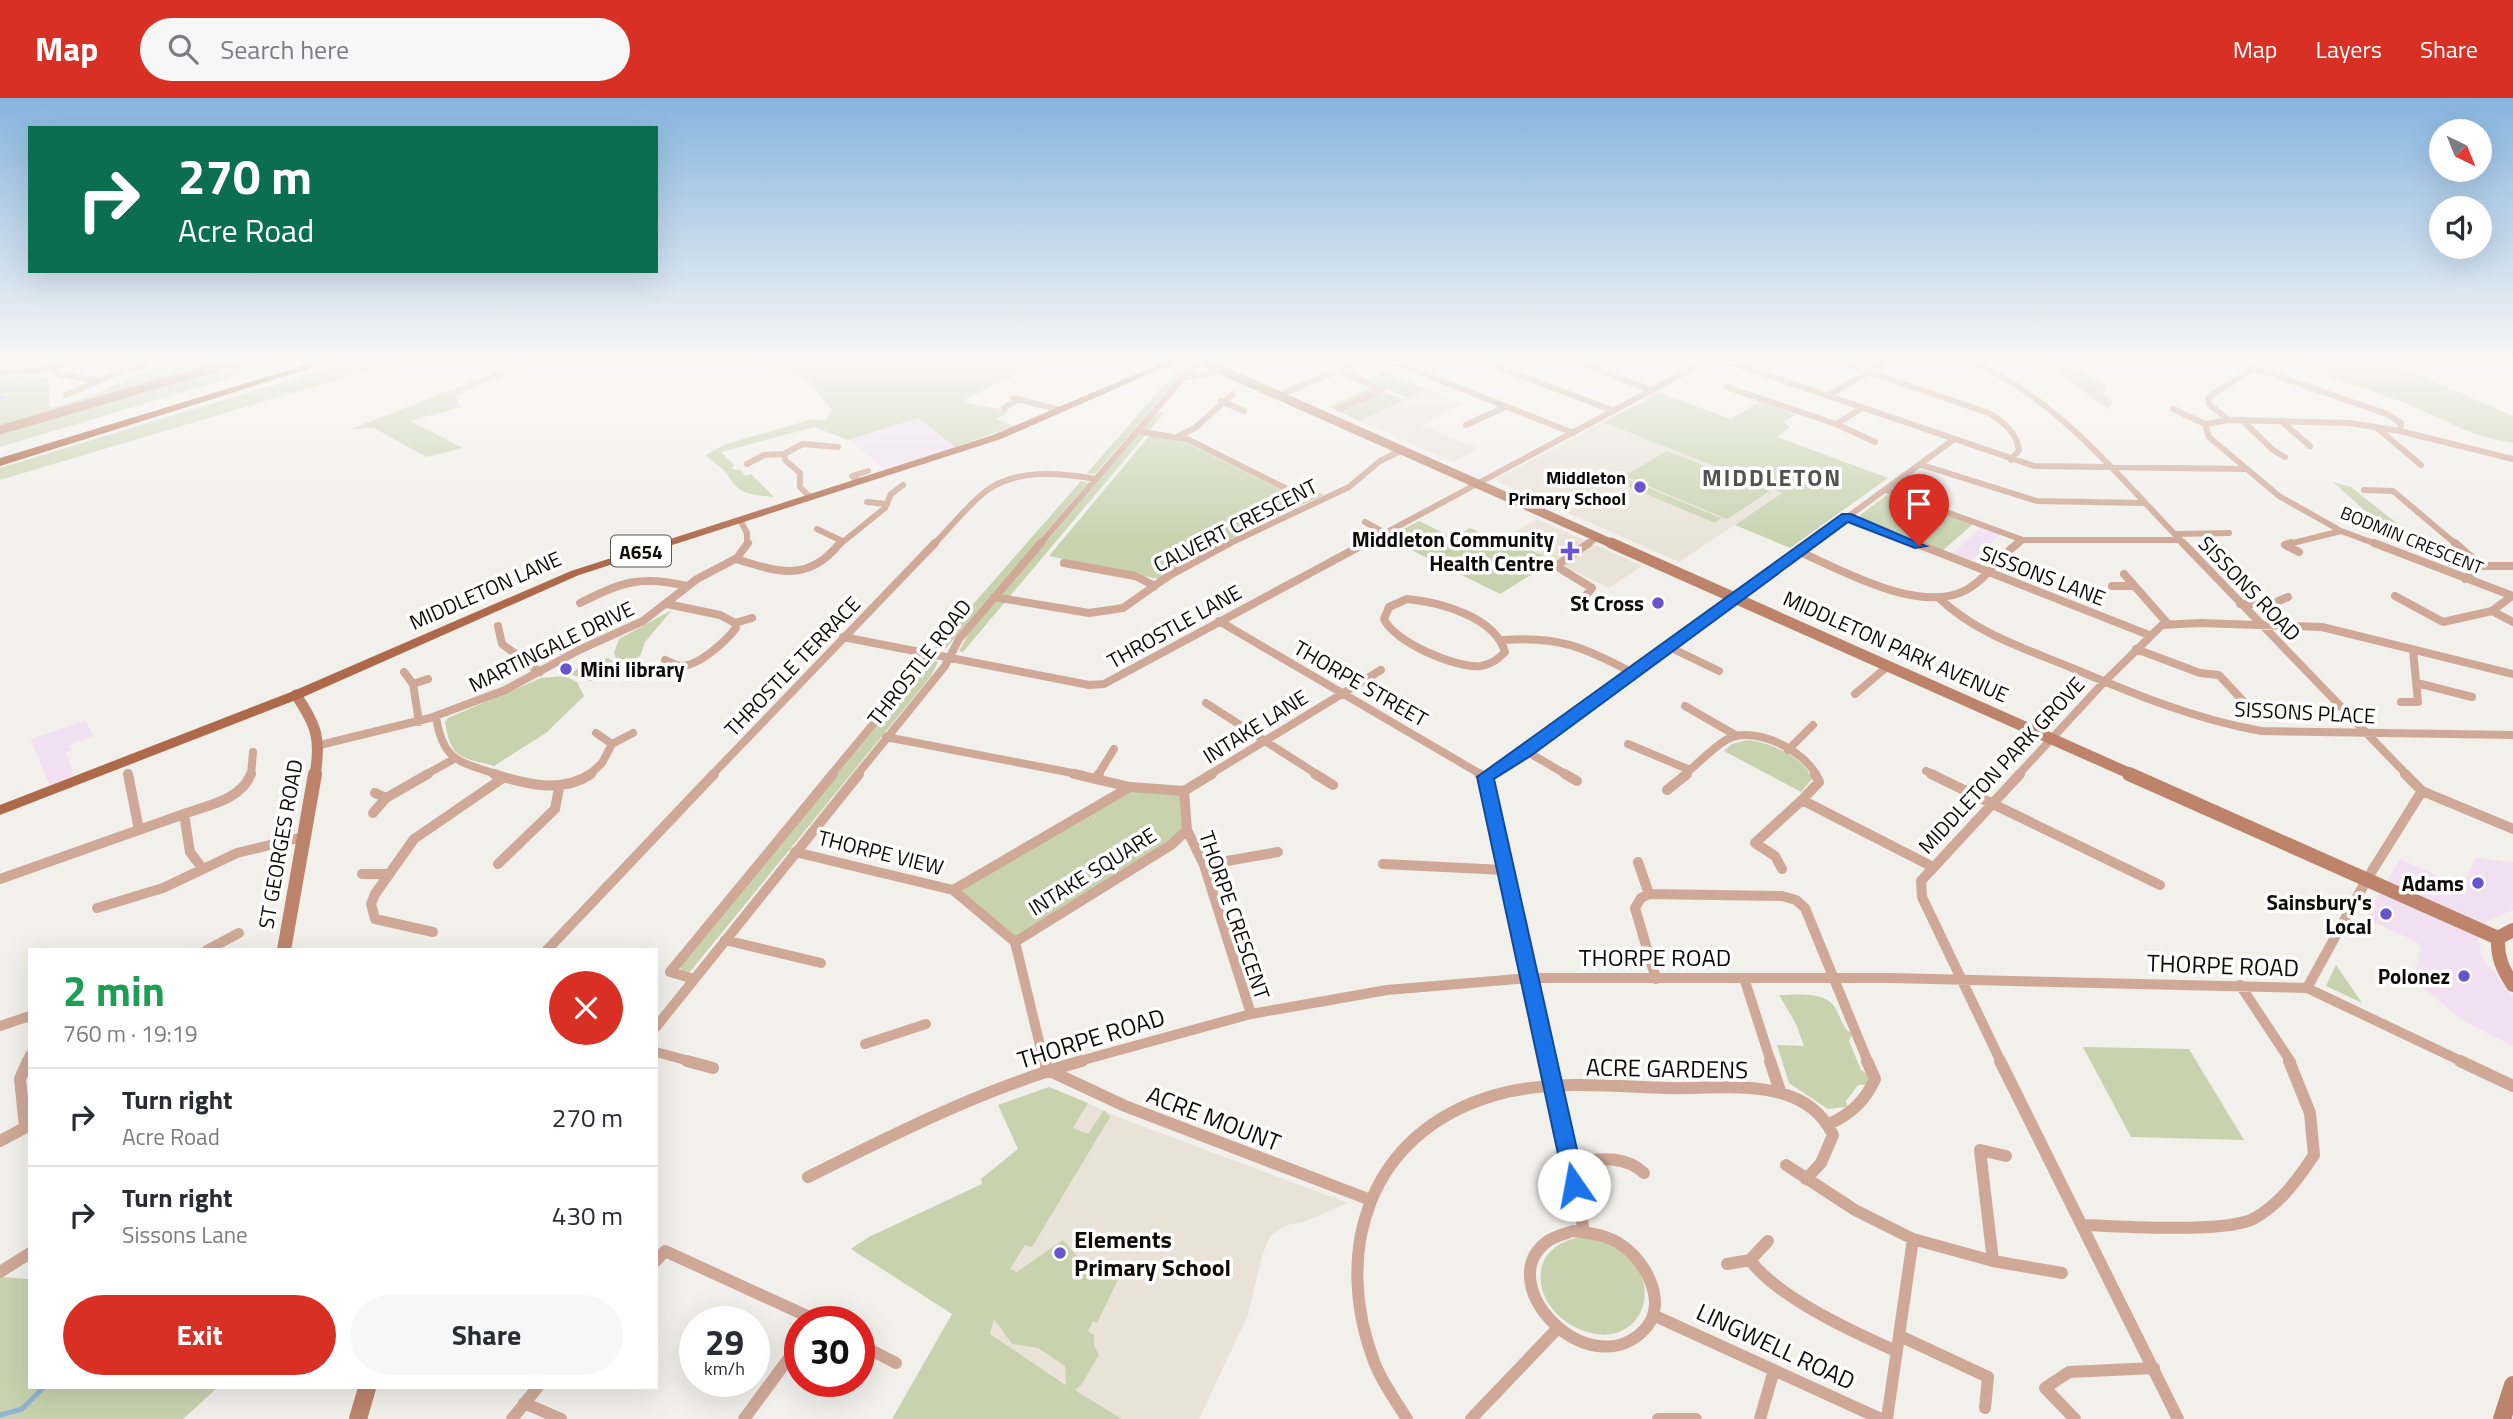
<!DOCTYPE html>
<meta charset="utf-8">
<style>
:root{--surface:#fff;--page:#f7f7f7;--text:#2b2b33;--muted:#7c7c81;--line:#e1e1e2;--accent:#d93025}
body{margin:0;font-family:"Titillium Web",sans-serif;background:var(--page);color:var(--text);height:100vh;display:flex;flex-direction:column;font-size:26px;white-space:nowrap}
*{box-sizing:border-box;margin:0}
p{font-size:23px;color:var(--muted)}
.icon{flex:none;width:38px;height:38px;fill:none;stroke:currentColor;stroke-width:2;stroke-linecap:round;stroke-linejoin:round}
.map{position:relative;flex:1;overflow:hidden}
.panel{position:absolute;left:28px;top:850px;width:630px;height:441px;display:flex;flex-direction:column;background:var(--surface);border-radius:0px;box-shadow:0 7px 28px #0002}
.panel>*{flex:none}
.top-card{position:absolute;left:28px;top:28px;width:630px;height:147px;border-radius:0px;box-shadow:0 7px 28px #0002;background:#0b6e4f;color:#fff;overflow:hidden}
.needle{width:46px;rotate:137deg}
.tools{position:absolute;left:2429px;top:21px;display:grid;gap:14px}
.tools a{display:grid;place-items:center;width:63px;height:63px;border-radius:50%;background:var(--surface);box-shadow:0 7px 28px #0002;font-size:35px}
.speed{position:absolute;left:679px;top:1208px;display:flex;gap:14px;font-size:35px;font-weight:700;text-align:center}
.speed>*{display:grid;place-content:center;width:91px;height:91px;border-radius:50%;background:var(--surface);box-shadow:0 7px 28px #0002;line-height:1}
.speed small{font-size:18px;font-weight:400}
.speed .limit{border:10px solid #d22;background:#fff;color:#111}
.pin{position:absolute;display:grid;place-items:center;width:60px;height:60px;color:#fff;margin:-72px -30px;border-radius:50% 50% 50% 0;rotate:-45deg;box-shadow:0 0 7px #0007}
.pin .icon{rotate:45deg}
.me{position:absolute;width:77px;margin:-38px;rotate:348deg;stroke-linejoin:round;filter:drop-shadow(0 0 5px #0008)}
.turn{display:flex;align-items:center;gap:24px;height:147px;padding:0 35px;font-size:32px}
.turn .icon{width:91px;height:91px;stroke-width:2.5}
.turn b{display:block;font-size:49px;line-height:60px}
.round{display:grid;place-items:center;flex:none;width:74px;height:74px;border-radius:37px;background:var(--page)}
.headline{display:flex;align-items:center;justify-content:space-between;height:119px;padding:0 35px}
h1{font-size:42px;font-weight:700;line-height:52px;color:#1e9e55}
.button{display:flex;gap:14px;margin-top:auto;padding:14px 35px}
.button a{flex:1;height:80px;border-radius:42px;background:var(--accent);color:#fff;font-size:28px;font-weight:700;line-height:80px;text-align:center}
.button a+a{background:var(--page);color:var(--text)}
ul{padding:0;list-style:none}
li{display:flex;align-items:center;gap:21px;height:98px;padding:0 35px;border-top:2px solid var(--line)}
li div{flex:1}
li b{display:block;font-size:26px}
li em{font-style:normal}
header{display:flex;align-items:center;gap:42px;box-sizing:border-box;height:98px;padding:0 35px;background:var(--accent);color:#fff}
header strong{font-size:33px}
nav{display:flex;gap:38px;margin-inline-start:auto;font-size:24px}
.search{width:490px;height:63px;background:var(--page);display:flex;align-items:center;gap:18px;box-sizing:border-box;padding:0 24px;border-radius:38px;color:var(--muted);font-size:26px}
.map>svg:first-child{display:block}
.commercial{fill:#f1e0f1}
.built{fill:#e9e3d7}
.green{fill:#c8d2af;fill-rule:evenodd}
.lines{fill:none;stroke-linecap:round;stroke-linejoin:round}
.stream-far1{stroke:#91b5d1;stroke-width:2.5}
.stream{stroke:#91b5d1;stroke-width:5}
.street-far3{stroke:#cfa897;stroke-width:6}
.street-far2{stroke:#cfa897;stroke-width:8}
.street-far1{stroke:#cfa897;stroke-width:10}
.street{stroke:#cfa897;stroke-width:12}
.secondary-far3{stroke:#bd846b;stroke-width:9}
.secondary-far2{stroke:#bd846b;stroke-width:11}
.secondary-far1{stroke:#bd846b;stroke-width:14}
.secondary{stroke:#bd846b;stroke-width:18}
.primary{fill:#ae694b;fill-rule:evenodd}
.highway{fill:#a1522d;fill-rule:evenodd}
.route{fill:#1a73e8;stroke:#114b97;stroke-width:2}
.poi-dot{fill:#6854cd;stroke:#fff;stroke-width:2.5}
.labels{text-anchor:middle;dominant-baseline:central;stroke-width:7;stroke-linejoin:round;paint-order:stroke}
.far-poi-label{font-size:18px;font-weight:bold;fill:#0d0c0a;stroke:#fff;text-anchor:end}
.far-street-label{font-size:18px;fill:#0d0c0a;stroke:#fff}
.shield{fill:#fff;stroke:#565554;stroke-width:2}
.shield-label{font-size:19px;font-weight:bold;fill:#0d0c0a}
.street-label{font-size:21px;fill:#0d0c0a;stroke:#fff}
.poi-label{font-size:21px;font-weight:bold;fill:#0d0c0a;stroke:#fff;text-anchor:end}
.far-district-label{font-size:23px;font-weight:bold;letter-spacing:2px;fill:#54524e;stroke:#fff}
.near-street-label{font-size:24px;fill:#0d0c0a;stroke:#fff}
.near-poi-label{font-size:24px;font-weight:bold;fill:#0d0c0a;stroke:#fff;text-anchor:start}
</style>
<header>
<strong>Map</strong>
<div class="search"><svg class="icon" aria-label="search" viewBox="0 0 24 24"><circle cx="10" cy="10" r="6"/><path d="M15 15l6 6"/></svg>Search here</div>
<nav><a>Map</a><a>Layers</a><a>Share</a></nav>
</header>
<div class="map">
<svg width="2513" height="1321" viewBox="0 0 2513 1321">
<rect width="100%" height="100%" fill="#f2f0eb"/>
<!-- commercial -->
<path class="commercial" d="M918 320 955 349 885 371 848 342Z
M1981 429 2001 436 1971 463 1951 456Z
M86 622 93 638 69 647 71 652 66 654 74 677 49 687 31 641Z
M2476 760 2513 764V812L2487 823 2478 842 2482 859 2513 899V948L2464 923 2413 882 2421 850 2417 844 2365 820 2400 761 2461 788Z"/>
<!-- built -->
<path class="built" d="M1427 291 1463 306 1421 327 1478 351 1453 364 1360 323Z
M1603 324 1783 395 1679 464 1498 384 1497 381Z
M1537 421 1642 468 1609 490 1504 440Z
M1049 989 1131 1024 1348 1105 1304 1124 1287 1127 1270 1138 1262 1158 1248 1217 1199 1321H1122L851 1151 869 1139 982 1086 981 1081 1018 1051 998 1007Z"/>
<!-- green -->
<path class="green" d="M179 262H234L0 330V277L48 280 50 308 54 309 89 299 166 264Z
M248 262H290L0 349V335Z
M355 262H431L353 277 0 382V370Z
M528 262H550L480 286 455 298 461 309 410 323 463 350 426 359 374 330 351 331Z
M740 262H1045L961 304 1010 313 996 321 1014 328 955 349 918 320 848 342 814 329 721 354 734 367 732 371 740 372 746 378 751 376 774 399C749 396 740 398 727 376 723 369 712 365 706 357L726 346 813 321 826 323 831 311 806 281Z
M2041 262H2063L2106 288 2104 296 2112 304 2108 311Z
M2277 262H2384L2513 318V345C2475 339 2460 329 2426 314 2379 293 2327 279 2277 262Z
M1179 270H1187L1095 376 1087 375Z
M1384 274 1427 291 1408 300 1365 282Z
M1372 289 1404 302 1360 323 1328 309Z
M1659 295 1731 321 1761 303 1795 317 1784 324 1790 329 1777 339 1888 380 1790 450 1735 427 1782 395 1603 324Z
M1160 314 1164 315 963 554 959 553 970 533 1154 317Z
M1150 337 1189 346 1286 394 1304 387 1324 397 1258 426 1158 481 1049 458Z
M1667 353 1770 393 1727 421 1624 378Z
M1615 376 1721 420 1715 425 1608 380Z
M1081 383 1088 385 946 550 934 551Z
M2333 384 2351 389 2399 427 2394 430 2364 412Z
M1887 397H1894L1973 426 1942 453 1862 421 1860 417Z
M1419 423 1453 440 1470 430 1498 443 1504 440 1554 463 1500 496 1387 440Z
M672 512 645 544 640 558 630 563 616 560 614 555 619 541Z
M608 560 615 565 592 583 569 576 589 564Z
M932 561 938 564 931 578 689 875 681 873 680 866Z
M565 578 577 584 584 598 546 635 494 668C460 659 451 661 445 624L448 620 541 580Z
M1747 642C1769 644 1805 659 1812 681L1801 694 1724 653 1732 646Z
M1130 689 1184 693 1187 732 1015 844 953 792Z
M2336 867 2362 905 2326 888Z
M1779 897C1798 897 1828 892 1837 913 1842 923 1843 930 1852 936L1849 943 1861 972 1870 978 1866 987H1858L1846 1003 1847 1009 1828 1011 1789 985 1777 947 1804 948 1796 926Z
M2083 949 2189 951 2244 1042 2131 1039Z
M1049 989 1088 1005 1073 1030 1088 1036 1104 1012 1110 1019 1032 1149 1025 1147 1010 1171 1017 1174 1063 1142 1097 1181 1109 1175 1119 1180 1097 1225 1093 1223 1088 1233 1094 1237V1248L1099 1257 1082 1286 1075 1292 1122 1321H892L952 1216 851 1151 869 1139 982 1086 981 1081 1018 1051 998 1007ZM994 1221 1012 1246 1038 1250 1065 1268 1066 1287 990 1236Z
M1582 1139C1685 1156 1647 1270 1571 1227 1556 1218 1543 1202 1541 1185 1537 1158 1558 1142 1582 1139Z
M0 1179 30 1181V1290H217L183 1321H0Z"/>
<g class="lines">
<!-- stream-far1 -->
<path class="stream-far1" d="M0 300 4 299"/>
<!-- stream -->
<path class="stream" d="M0 1317 22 1311 43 1290"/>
<!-- street-far3 -->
<path class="street-far3" d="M204 262 221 269
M1389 262 1573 335
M1480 262 1614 313
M1569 262 1652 292
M1723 262 2034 368 2245 371
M1833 262 1989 315C2004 325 2016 333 2019 352L2011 362
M1969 262C2058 300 2119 379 2185 447
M52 270 59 276 99 283
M1595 271 1614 262
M1337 272 1382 292 1339 311
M0 274 45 272 75 262
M1184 279 1226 273
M1726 289 1836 326
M66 297 124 272 143 269
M1280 297 1362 262
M1827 298 1889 262
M1013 300 1060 312
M1221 303 1244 313
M1004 310 1018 301
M1862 310 1836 326 1875 344
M2173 311 2205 326
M2229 322 2209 306 2208 300 2250 272H2260L2387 316 2401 325 2400 333
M2242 322 2273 352 2285 359
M2281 323 2310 348
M2205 326 2209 339 2279 398 2341 433 2379 447
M2205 326 2229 322 2349 325 2400 333 2513 361
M1466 327 1505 309
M2376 329 2421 367
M1138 333 1189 342 1285 390
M1179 338 1195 330 1233 296
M747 366 764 357 784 356
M1922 367 2037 403 2143 405
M859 383 852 378 868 373
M1886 392 2023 442
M2364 392 2393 393 2457 447
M810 399 800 389V375L785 362 784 356 803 346 838 349
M867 404 887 406
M1847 419 1919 447
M740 422 747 435V447
M1365 424 1385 435
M817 431 842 443
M2175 436 2229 435
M839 447 885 410 891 396 903 387
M933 447C950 430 967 408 986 393 1017 370 1061 375 1096 381
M1039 447 1188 274 1202 263
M1226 447 1349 389 1380 363 1403 352
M1363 447 1708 262
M1586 447 1598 439
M1809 447 1953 342
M2016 447 2023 442H2180
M2285 447 2341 433"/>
<!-- street-far2 -->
<path class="street-far2" d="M1915 445 2149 537
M2183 445 2407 677
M2291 445 2285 447 2299 454
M2374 445 2513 498
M2455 445 2481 468
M1798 453C1841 472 1920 517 1966 492 1986 481 2000 459 2018 445
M736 461C778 474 808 485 840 445
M1064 465 1135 478 1155 488
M1535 468H1556
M2124 476 2168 526
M2465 481 2481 468H2513
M2112 488H2132
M1587 496 1592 490 1556 468 1589 445
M2395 498 2443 524 2492 513 2512 498
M994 499 1089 515 1123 510 1170 477 1229 445
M1939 500C1977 536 2024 550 2072 570 2134 596 2194 621 2261 633L2513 637
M1407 501C1440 504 1495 519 1505 554 1498 561 1492 566 1481 568 1457 571 1394 544 1384 521L1389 509Z
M580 505C622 484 640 477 687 488
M2240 506H2272L2288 499
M2492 513 2513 524
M1219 523 1482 677
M735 525 752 520
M498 528 502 546 540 574
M843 539 1089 587 1104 586 1366 445
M1504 542C1558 538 1584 549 1631 574
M1667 548 1719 573
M2136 551 2200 575 2219 577 2243 603
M665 562C670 564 676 568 681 568 699 568 726 543 736 530L735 525 720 517 667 506
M404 574 413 586 419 624
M2417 585 2472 599
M413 586 428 581
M1855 596 1888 568
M2401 604H2418L2413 552
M1206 605 1318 677
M1685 608 1737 638
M436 619C443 664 460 664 499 677
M886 639 1083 677
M612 646 633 635
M1628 646 1690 672
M320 647 430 620 505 592 579 552 643 523 697 481 737 460 748 445
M1788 652 1813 627
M1526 653 1567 677
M1926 673 1935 677
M251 677 253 654
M425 677 454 661
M589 677 602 665 612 646 596 635
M712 677 935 445
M831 677 931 556
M857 677 945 568 959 541 1041 445
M1098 677 1114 651
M1209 677 1381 572
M1488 677 1526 653 1811 445
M1684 677C1698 666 1711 651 1726 642 1753 626 1804 652 1816 677
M2018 677 2104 584 2162 527 2200 525 2322 529 2513 576"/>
<!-- street-far1 -->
<path class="street-far1" d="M128 676 139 732
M494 676C525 686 561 696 591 676
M1074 676 1130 689 1184 693 1187 732 1204 767 1251 916
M1315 676 1333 687
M1479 676 1485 679
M1490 676 1485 679 1547 964
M1565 676 1577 683
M1815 676 1819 684 1802 702 1933 769
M1931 676 2160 787
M2405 676 2422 693 2513 731
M1096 680 1099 676
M1667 692 1687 676
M1184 693 1212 676
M375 695 386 700
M373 715 386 700 428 676
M795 754 953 792 1015 844 1044 964
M1638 764 1649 796
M498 766 555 711 559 690
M1383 766 1504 772
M1204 767 1278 754
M202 770 190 754 184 716C208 707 241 702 251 676
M1782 771 1775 758 1755 745 1802 702
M362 776H387
M0 781 184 716
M953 792 1130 689
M97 810 163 790 237 755 303 739
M433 834 375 821 371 806 375 796 414 741 503 680
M725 842 821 865
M1015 844 1171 747 1187 732
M207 852 239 835
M547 852 714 676
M1744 880 1771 964
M694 881 670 874 833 676
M1656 881 1635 810 1641 800 1649 796 1782 798 1796 802 1805 810 1868 964
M2240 887 2291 964
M2307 890 2367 781 2422 693
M0 928 30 918
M656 929 859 676
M865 946 926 926
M656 954 693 964
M27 964 30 957
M1076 964 1251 916 1387 892 1528 880H1891L2307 890 2463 964
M2001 964 1922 799 1921 783 2020 676"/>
<!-- street -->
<path class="street" d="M687 963 713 970
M1044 963 1048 972
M1547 963 1584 1133
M1770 963 1780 993
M2000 963 2178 1321
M2460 963 2513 988
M1048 972 1125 1008 1368 1101
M1829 1026C1851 1016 1865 1003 1875 981L1867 963
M25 1029 20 981 28 963
M0 1043 28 1028
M1569 1064C1595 1062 1623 1055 1644 1075
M1786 1067 1855 1112 1913 1141 1887 1321
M808 1079C896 1035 987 989 1082 963
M2083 1127C2120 1128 2227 1136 2255 1120 2281 1105 2298 1081 2314 1057L2310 1015 2289 963
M1573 1133C1591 1135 1608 1137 1623 1148 1647 1165 1668 1206 1645 1231 1589 1290 1489 1185 1548 1143 1555 1138 1565 1136 1573 1133Z
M1913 1141 1993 1163 2062 1175
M1750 1162C1777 1199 1853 1234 1896 1253
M656 1163 665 1153 818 1223
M1993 1163 1980 1052 2006 1058
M1727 1166 1750 1162 1768 1143
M0 1174 30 1155
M1653 1217 1881 1321
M1900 1238 1988 1279 1985 1310
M859 1246 896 1265
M524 1305 561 1321
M512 1321 537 1290
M744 1321 800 1245
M1407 1321C1396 1303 1383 1286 1375 1266 1331 1153 1369 1035 1492 998 1547 981 1609 988 1666 990 1722 992 1804 975 1833 1037L1821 1065 1806 1081
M1471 1321 1557 1231
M1658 1321H1696
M1760 1321 1774 1272
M2075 1321 2045 1290 2069 1274 2154 1270"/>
<!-- secondary-far3 -->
<path class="secondary-far3" d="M1199 262 1615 447
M0 332 241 262"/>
<!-- secondary-far2 -->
<path class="secondary-far2" d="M1611 445 2133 677
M296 597C317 628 321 641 315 677"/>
<!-- secondary-far1 -->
<path class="secondary-far1" d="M2129 676 2498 840
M2513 832 2498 840C2497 859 2503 872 2513 887
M284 852 315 676"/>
<!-- secondary -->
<path class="secondary" d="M358 1321 367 1290
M2502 1321 2513 1287"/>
<!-- primary -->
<path class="primary" d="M1169 262H1181L1001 341 579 477 301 600 0 717V707L291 594 571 473 993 337Z"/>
<!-- highway -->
<path class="highway" d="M322 262H336L0 368V360Z"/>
</g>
<!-- sky -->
<linearGradient id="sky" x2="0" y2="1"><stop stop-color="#85b4df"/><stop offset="0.59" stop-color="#f9f8f6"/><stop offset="1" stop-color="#f9f8f6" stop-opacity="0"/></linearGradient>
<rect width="2513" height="446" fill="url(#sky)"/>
<!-- route -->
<path class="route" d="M1842 416H1851L1926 448 1915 450 1848 424 1532 657 1494 681 1585 1087 1582 1093 1574 1096 1566 1093 1477 679Z"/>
<!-- markers -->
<g class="poi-dot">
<circle cx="1640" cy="389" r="7"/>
<path d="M1566.5 442.5h7v7h7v7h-7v7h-7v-7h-7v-7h7z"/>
<circle cx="1658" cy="505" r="7"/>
<circle cx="566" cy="571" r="7"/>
<circle cx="2478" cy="785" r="7"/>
<circle cx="2386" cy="816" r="7"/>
<circle cx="2464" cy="878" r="7"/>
<circle cx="1060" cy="1155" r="7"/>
</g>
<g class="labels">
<!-- far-poi labels -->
<g class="far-poi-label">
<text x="1626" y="379">Middleton<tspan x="1626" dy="21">Primary School</tspan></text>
</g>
<!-- far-street labels -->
<g class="far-street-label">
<text transform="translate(2412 442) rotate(22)">BODMIN CRESCENT</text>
</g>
<!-- shield labels -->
<rect class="shield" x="611" y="437.5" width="60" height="31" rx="5"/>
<g class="shield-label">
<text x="641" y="453">A654</text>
</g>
<!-- street labels -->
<g class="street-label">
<text transform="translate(1235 427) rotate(-27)">CALVERT CRESCENT</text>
<text transform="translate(2043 477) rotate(21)">SISSONS LANE</text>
<text transform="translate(2250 490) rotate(46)">SISSONS ROAD</text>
<text transform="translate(485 492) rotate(-24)">MIDDLETON LANE</text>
<text transform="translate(1174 528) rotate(-29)">THROSTLE LANE</text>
<text transform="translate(551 548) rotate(-26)">MARTINGALE DRIVE</text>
<text transform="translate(1896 548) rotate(24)">MIDDLETON PARK AVENUE</text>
<text transform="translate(919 564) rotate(-52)">THROSTLE ROAD</text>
<text transform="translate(792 568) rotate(-46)">THROSTLE TERRACE</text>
<text transform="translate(1361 585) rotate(30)">THORPE STREET</text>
<text transform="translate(2305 614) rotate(3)">SISSONS PLACE</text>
<text transform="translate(1255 628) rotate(-32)">INTAKE LANE</text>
<text transform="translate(2001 667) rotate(-47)">MIDDLETON PARK GROVE</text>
<text transform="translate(280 746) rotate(-80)">ST GEORGES ROAD</text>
<text transform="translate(881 754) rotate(14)">THORPE VIEW</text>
<text transform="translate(1092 773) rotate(-32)">INTAKE SQUARE</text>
<text transform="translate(1235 817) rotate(71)">THORPE CRESCENT</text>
</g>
<!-- poi labels -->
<g class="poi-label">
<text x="1554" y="441">Middleton Community<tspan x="1554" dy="24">Health Centre</tspan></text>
<text x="1644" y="505">St Cross</text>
<text x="580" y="571" text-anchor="start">Mini library</text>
<text x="2464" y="785">Adams</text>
<text x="2372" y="804">Sainsbury's<tspan x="2372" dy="24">Local</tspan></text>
<text x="2450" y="878">Polonez</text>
</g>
<!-- far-district labels -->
<g class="far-district-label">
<text x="1772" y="379">MIDDLETON</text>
</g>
<!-- near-street labels -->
<g class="near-street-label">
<text x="1655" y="859">THORPE ROAD</text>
<text transform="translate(2223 867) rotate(2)">THORPE ROAD</text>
<text transform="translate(1091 940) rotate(-17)">THORPE ROAD</text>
<text transform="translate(1667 970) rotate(1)">ACRE GARDENS</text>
<text transform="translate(1214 1020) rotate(21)">ACRE MOUNT</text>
<text transform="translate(1776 1248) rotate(25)">LINGWELL ROAD</text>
</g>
<!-- near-poi labels -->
<g class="near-poi-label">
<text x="1074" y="1141">Elements<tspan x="1074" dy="28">Primary School</tspan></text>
</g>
</g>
</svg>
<div class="tools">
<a><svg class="needle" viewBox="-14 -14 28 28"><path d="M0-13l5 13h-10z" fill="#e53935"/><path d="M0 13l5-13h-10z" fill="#7c7c81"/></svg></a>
<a><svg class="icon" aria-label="sound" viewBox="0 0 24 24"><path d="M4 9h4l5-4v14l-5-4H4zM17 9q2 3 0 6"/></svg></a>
</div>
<div class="speed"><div>29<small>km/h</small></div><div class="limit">30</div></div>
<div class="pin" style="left:1919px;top:448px;background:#d93025"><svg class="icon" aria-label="arrive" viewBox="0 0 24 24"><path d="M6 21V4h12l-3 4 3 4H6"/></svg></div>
<svg class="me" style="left:1574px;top:1087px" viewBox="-20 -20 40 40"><circle r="19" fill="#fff"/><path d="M0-13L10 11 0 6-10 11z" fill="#1a73e8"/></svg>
<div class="top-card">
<div class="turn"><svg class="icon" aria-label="right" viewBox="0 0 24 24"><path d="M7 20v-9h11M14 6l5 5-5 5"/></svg><div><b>270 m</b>Acre Road</div></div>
</div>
<section class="panel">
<div class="headline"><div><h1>2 min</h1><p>760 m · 19:19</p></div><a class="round" style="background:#d93025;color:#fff"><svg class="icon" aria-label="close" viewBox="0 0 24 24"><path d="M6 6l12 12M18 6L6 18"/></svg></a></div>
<ul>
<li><svg class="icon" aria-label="right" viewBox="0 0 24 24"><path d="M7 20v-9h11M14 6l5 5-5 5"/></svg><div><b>Turn right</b><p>Acre Road</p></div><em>270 m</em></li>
<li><svg class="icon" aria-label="right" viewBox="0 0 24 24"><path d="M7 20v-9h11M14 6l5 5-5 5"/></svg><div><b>Turn right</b><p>Sissons Lane</p></div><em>430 m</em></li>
</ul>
<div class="button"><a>Exit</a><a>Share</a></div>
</section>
</div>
